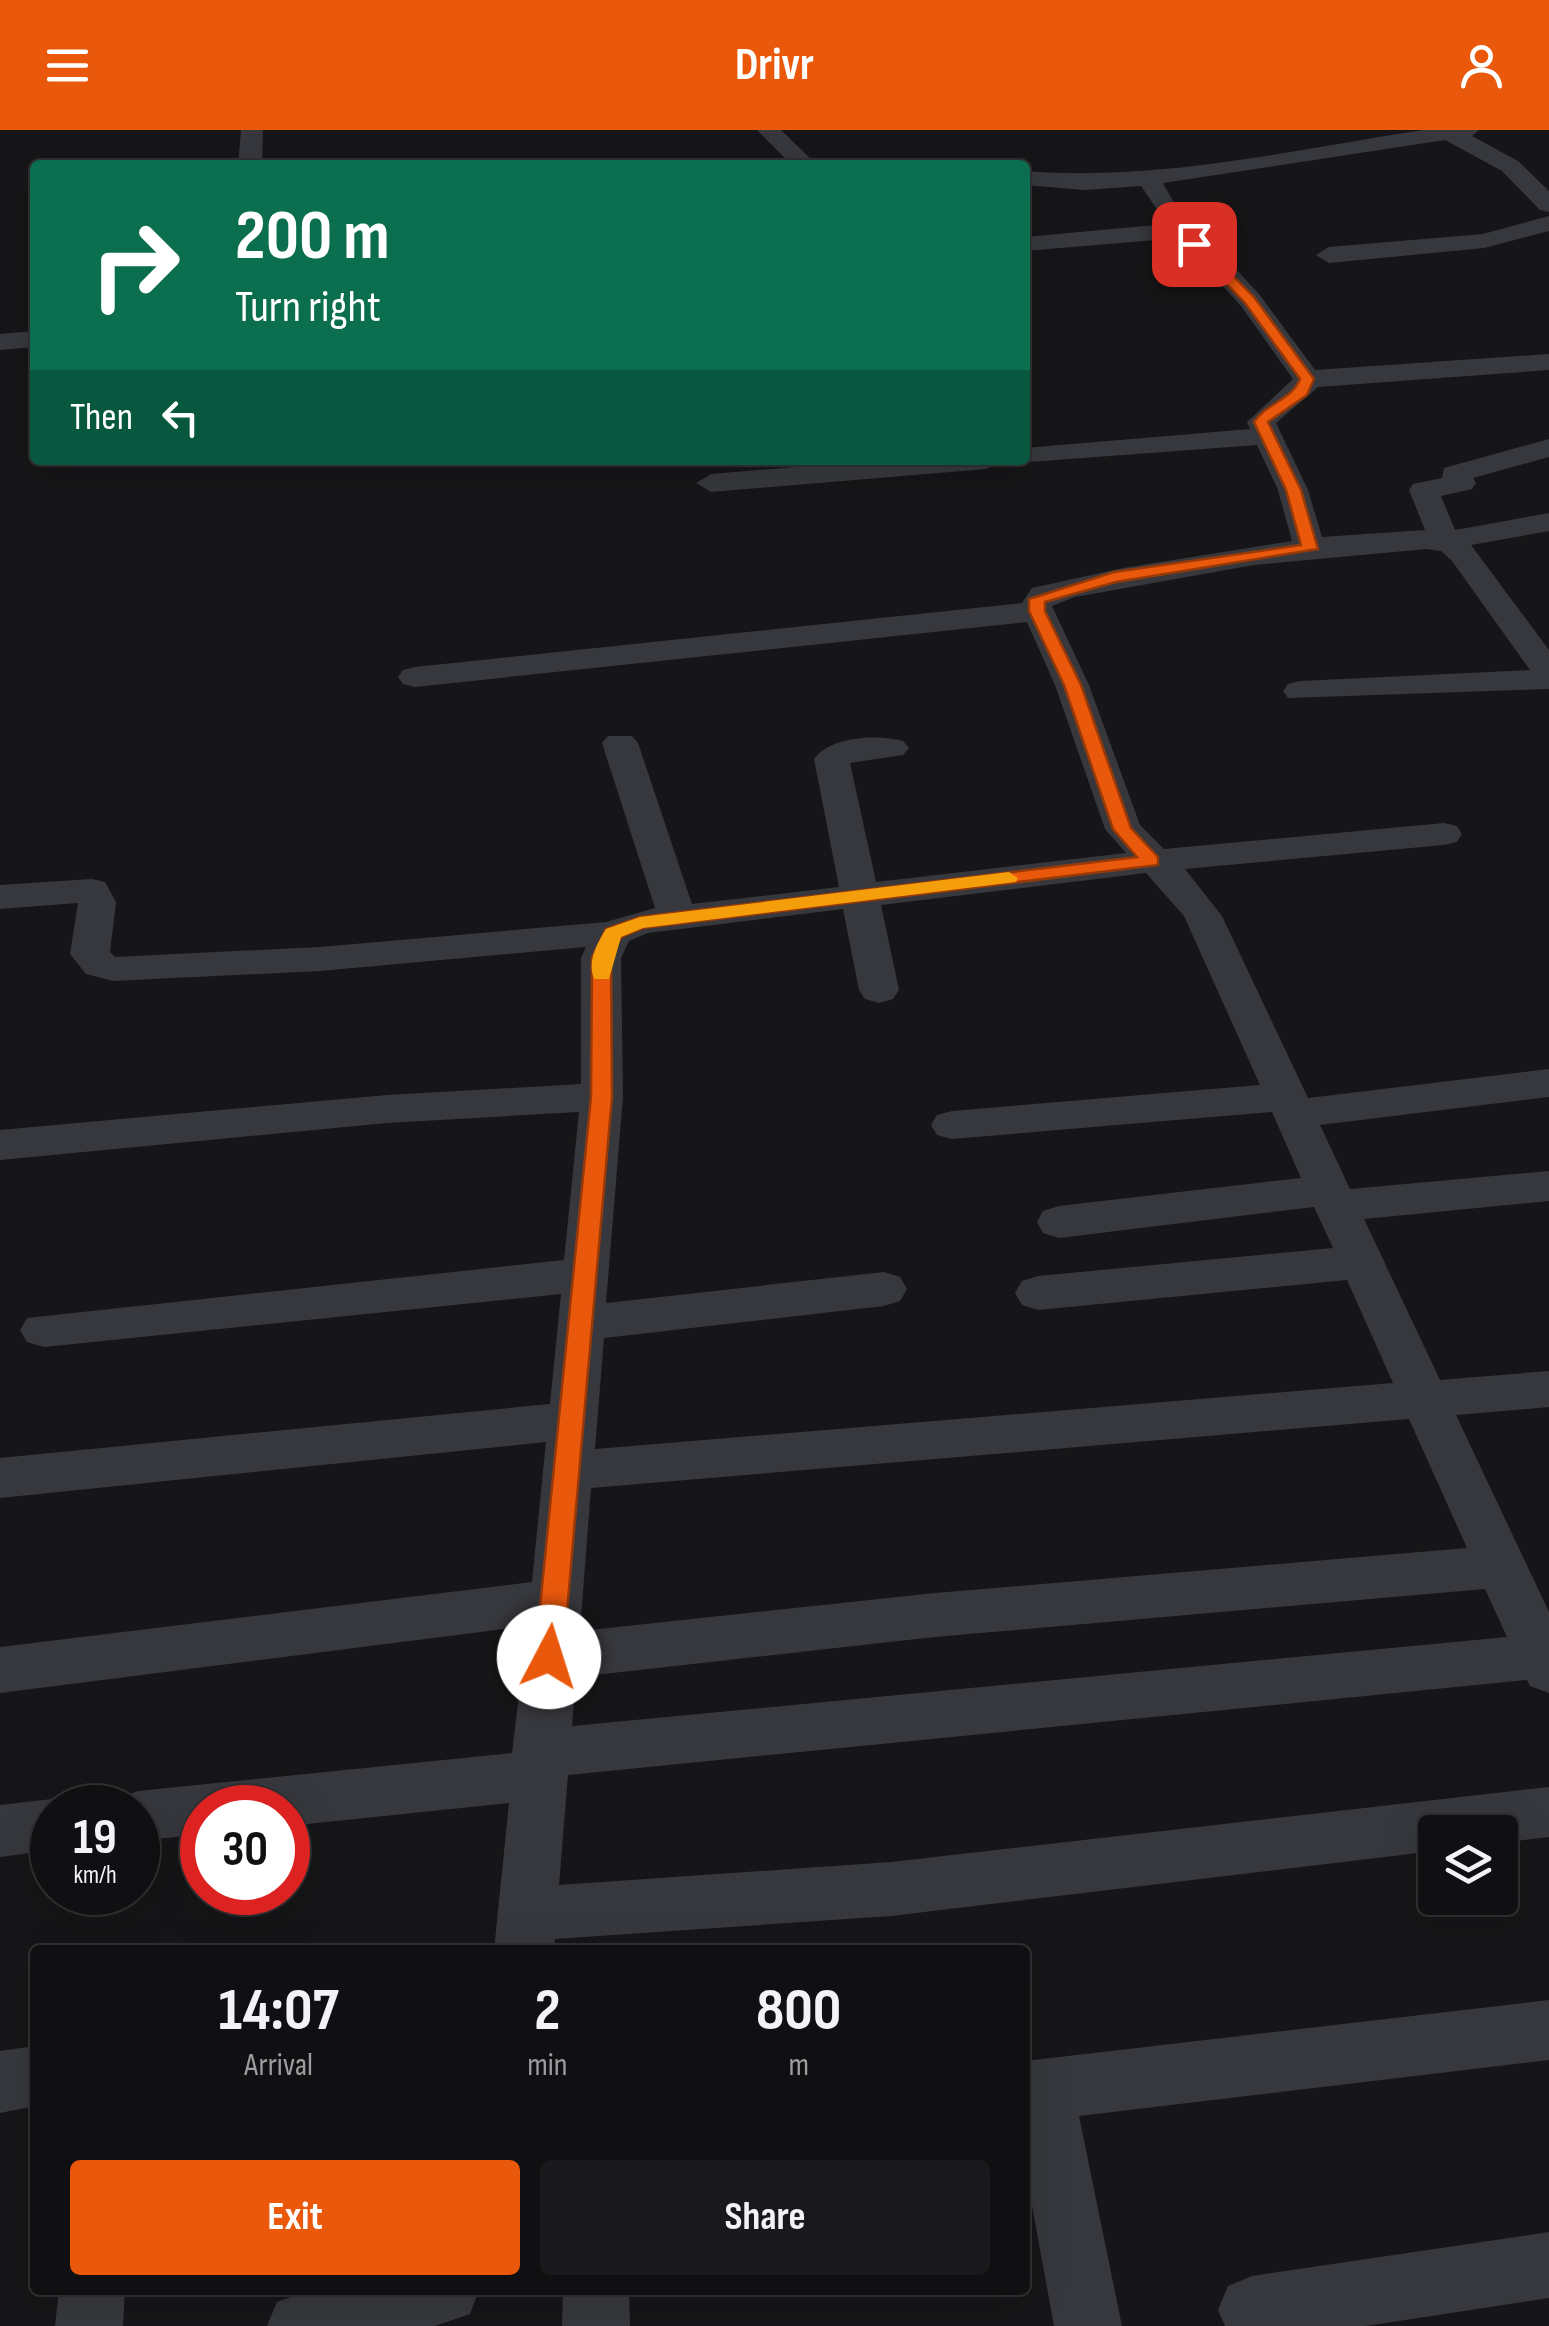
<!DOCTYPE html>
<style>
:root{--surface:#101012;--page:#19191b;--text:#f1f3f6;--muted:#9c9d9f;--line:#303032;--accent:#ea580c}
body{margin:0;font-family:"Sofia Sans Condensed",sans-serif;background:var(--page);color:var(--text);height:100vh;display:flex;flex-direction:column;font-size:38px;white-space:nowrap}
*{box-sizing:border-box;margin:0}
p{font-size:32px;color:var(--muted)}
.icon{flex:none;width:55px;height:55px;fill:none;stroke:currentColor;stroke-width:2;stroke-linecap:round;stroke-linejoin:round}
.map{position:relative;flex:1;overflow:hidden}
.side{position:absolute;left:30px;top:1815px;width:1000px;height:350px;display:flex;flex-direction:column;background:var(--surface);border-radius:10px;box-shadow:0 10px 40px #0002,0 0 0 2px var(--line)}
.side>*{flex:none}
.guide{position:absolute;left:30px;top:30px;width:1000px;height:305px;border-radius:10px;box-shadow:0 10px 40px #0002,0 0 0 2px var(--line);background:#0b6e4f;color:#fff;overflow:hidden}
.fabs{position:absolute;left:1418px;top:1685px;display:grid;gap:20px}
.fabs a{display:grid;place-items:center;width:100px;height:100px;border-radius:10px;background:var(--surface);box-shadow:0 10px 40px #0002,0 0 0 2px var(--line);font-size:50px}
.speed{position:absolute;left:30px;top:1655px;display:flex;gap:20px;font-size:50px;font-weight:700;text-align:center}
.speed>*{display:grid;place-content:center;width:130px;height:130px;border-radius:50%;background:var(--surface);box-shadow:0 10px 40px #0002,0 0 0 2px var(--line);line-height:1}
.speed small{font-size:25px;font-weight:400}
.speed .limit{border:15px solid #d22;background:#fff;color:#111}
.pin{position:absolute;display:grid;place-items:center;width:85px;height:85px;color:#fff;margin:-42px;border-radius:20px;box-shadow:0 5px 15px #0006}
.me{position:absolute;width:110px;margin:-55px;rotate:5deg;stroke-linejoin:round;filter:drop-shadow(0 0 8px #0008)}
.turn{display:flex;align-items:center;gap:35px;height:210px;padding:0 40px;font-size:45px}
.turn .icon{width:130px;height:130px;stroke-width:2.5}
.turn b{display:block;font-size:70px;line-height:85px}
.then{display:flex;align-items:center;height:95px;padding:0 40px;background:#0003;gap:20px;font-size:38px}
.eta{display:flex;justify-content:space-evenly;align-items:center;height:170px;text-align:center}
.eta b{font-size:60px;font-weight:700;line-height:70px}
.cta{display:flex;gap:20px;margin-top:auto;padding:20px 40px}
.cta a{flex:1;height:115px;border-radius:10px;background:var(--accent);color:#fff;font-size:40px;font-weight:700;line-height:115px;text-align:center}
.cta a+a{background:var(--page);color:var(--text)}
header{display:flex;justify-content:space-between;align-items:center;height:130px;padding:0 40px;background:var(--accent);color:#fff;font-size:45px;font-weight:700}
.map>svg:first-child{display:block}
.lines{fill:none;stroke-linecap:round;stroke-linejoin:round}
.minor{fill:#37383d;fill-rule:evenodd}
.route{fill:#ea580c;stroke:#983908;stroke-width:2.5}
.slow{fill:#f59e0b}
</style>
<header><svg class="icon" aria-label="menu" viewBox="0 0 24 24"><path d="M4 6h16M4 12h16M4 18h16"/></svg>Drivr<svg class="icon" aria-label="person" viewBox="0 0 24 24"><circle cx="12" cy="8" r="4"/><path d="M4 21q1-7 8-7t8 7"/></svg></header>
<div class="map">
<svg width="1549" height="2196" viewBox="0 0 1549 2196">
<rect width="100%" height="100%" fill="#161618"/>
<g class="lines">
<!-- minor -->
<path class="minor" d="M241 0H263L262 35H238Z
M757 0H781L817 35H792Z
M1423 0H1479L1472 6 1518 31 1549 61V82L1540 80 1502 41 1445 10 1163 53 1173 71 1259 164 1315 240 1549 224V240L1318 257 1276 293 1308 360 1322 407 1425 400 1409 360 1413 354 1442 348 1444 338 1549 309V327L1473 348 1476 353 1472 359 1441 366 1455 400 1549 383V401L1471 415 1549 520V559L1288 568 1283 561 1288 554 1300 551 1530 540 1452 431 1441 421 1427 419 1254 435 1075 467 1052 476 1089 555 1140 695 1164 719 1444 693 1457 696 1462 704 1457 712 1444 715 1185 739 1222 786 1308 968 1549 939V967L1320 995 1350 1059 1549 1041V1071L1364 1089 1440 1250 1549 1241V1277L1456 1285 1549 1482V1563L1530 1556 1527 1550 568 1645 559 1755 891 1732 1549 1657V1707L1500 1713V1702H1435V1721L891 1786 555 1809 554 1820H494L509 1673 288 1696V1678H202V1704L138 1711V1678H113L118 1668 138 1661 512 1623 527 1496 0 1563V1517L532 1452 546 1312 0 1368V1328L550 1274 561 1164 44 1217 27 1212 20 1200 27 1188 564 1130 579 982 387 993 0 1030V1000L387 965 581 954V828L586 817 320 841 113 851 86 844 70 824 78 773 0 779V755L92 749 105 752 116 772 110 822 115 827 320 817 606 792 655 778 602 613 608 606H632L638 613 692 774 839 757 814 629C830 606 878 604 903 611L909 618 903 625 850 633 876 752 1126 723 1105 699 1055 555 1027 492 415 557 403 554 398 547 403 540 415 537 1022 473 1032 458 1123 438 1292 411 1278 360 1257 315 1015 333 1012 330H1025V318L1250 299 1247 292 1293 249 1241 176 1179 108 1025 121V107L1167 94 1141 56 1085 60 1025 55V41C1157 52 1292 20 1423 0ZM1146 743 1184 786 1260 955 952 981 937 985 931 995 937 1005 952 1009 1272 982 1301 1048 1059 1076 1043 1081 1037 1092 1043 1103 1059 1108 1314 1077 1333 1118 1038 1146 1022 1151 1015 1163 1022 1175 1038 1180 1347 1150 1393 1253 595 1319 604 1208 884 1176 900 1171 907 1159 900 1147 884 1142 606 1173 623 967 621 828 629 811 648 803 843 779 859 860 865 869 879 873 893 869 899 860 881 775ZM1409 1289 1467 1418 935 1463 580 1501 591 1358ZM1485 1459 1507 1507 572 1596 576 1547 935 1507Z
M1549 86V101L1484 118 1329 133 1316 125 1329 117 1483 104Z
M35 201V217L0 220V204Z
M880 330H1001L986 339 711 362 696 353 711 344Z
M52 1669 73 1678H52V1720L0 1727V1675Z
M1549 1870V1930L1079 1986 1122 2196H1054L1025 2037V1931Z
M35 1916V1976L0 1983V1921Z
M1549 2102V2168L1366 2196H1225L1218 2180 1228 2156 1252 2146Z
M59 2160H125L123 2196H55Z
M310 2160H479L470 2184 435 2196H267L277 2172Z
M563 2160H629L630 2196H562Z"/>
</g>
<!-- route -->
<path class="route" d="M1190 111H1199L1254 167 1314 249 1307 265 1268 292 1301 360 1318 419 1116 452 1045 472V481L1081 555 1131 698 1158 727V735L643 798 621 807 611 828 612 967 563 1527 559 1535H539L535 1527 591 967 592 828 606 799 640 787 1137 727 1113 699 1064 555 1029 481V469L1114 442 1301 415 1286 360 1254 292C1266 273 1292 270 1300 249L1245 173 1190 116Z"/>
<!-- slow -->
<path class="slow" d="M1009 742 1018 748 1016 752 643 798 621 807 609 849H594C587 831 597 814 606 799L640 787Z"/>
</svg>
<div class="fabs">
<a><svg class="icon" aria-label="layers" viewBox="0 0 24 24"><path d="M12 4l9 5-9 5-9-5zM3 14l9 5 9-5"/></svg></a>
</div>
<div class="speed"><div>19<small>km/h</small></div><div class="limit">30</div></div>
<div class="pin" style="left:1194px;top:114px;background:#d93025"><svg class="icon" aria-label="arrive" viewBox="0 0 24 24"><path d="M6 21V4h12l-3 4 3 4H6"/></svg></div>
<svg class="me" style="left:549px;top:1527px" viewBox="-20 -20 40 40"><circle r="19" fill="#fff"/><path d="M0-13L10 11 0 6-10 11z" fill="#ea580c"/></svg>
<div class="guide">
<div class="turn"><svg class="icon" aria-label="right" viewBox="0 0 24 24"><path d="M7 20v-9h11M14 6l5 5-5 5"/></svg><div><b>200 m</b>Turn right</div></div>
<div class="then">Then<svg class="icon" aria-label="left" viewBox="0 0 24 24"><path d="M17 20v-9H6M10 6l-5 5 5 5"/></svg></div>
</div>
<section class="side">
<div class="eta">
<div><b>14:07</b><p>Arrival</p></div>
<div><b>2</b><p>min</p></div>
<div><b>800</b><p>m</p></div>
</div>
<div class="cta"><a>Exit</a><a>Share</a></div>
</section>
</div>
